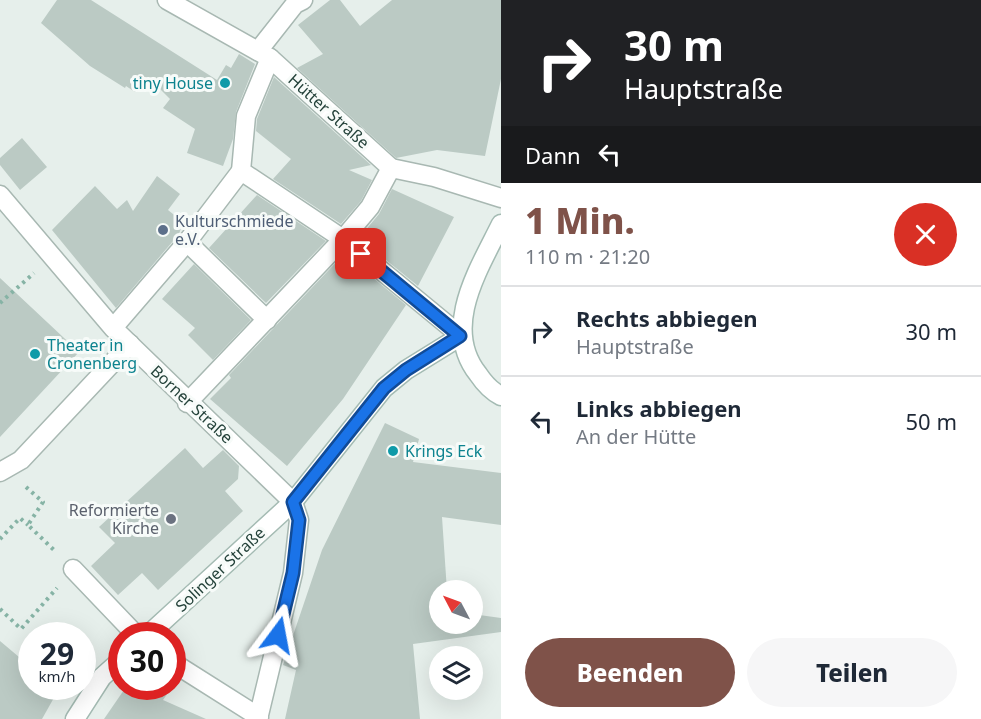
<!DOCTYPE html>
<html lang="de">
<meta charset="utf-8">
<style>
:root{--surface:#fff;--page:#f6f6f7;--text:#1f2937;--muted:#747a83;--line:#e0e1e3;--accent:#7f5249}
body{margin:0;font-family:"Noto Sans",sans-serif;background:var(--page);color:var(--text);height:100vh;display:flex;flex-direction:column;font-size:22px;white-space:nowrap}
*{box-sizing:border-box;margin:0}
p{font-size:20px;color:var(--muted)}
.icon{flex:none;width:33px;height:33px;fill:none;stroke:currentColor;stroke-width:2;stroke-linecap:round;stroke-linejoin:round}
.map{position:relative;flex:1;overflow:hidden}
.details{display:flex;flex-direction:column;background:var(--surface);width:480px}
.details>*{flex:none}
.hud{background:#202124;color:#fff;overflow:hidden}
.needle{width:39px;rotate:311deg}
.buttons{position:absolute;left:429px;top:580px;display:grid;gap:12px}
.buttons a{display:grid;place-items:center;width:54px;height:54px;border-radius:50%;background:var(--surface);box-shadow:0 6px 24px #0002;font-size:30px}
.speed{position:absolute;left:18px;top:622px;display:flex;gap:12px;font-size:30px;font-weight:700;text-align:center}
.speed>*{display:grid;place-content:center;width:78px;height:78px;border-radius:50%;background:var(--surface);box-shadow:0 6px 24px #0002;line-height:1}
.speed small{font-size:15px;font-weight:400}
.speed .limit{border:9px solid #d22;background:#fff;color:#111}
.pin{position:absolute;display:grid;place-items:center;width:51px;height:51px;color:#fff;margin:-26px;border-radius:12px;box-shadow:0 3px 9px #0006}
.me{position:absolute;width:66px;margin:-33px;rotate:13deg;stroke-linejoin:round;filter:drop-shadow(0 0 4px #0008)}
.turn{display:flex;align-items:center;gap:21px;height:126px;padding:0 24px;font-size:27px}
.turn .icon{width:78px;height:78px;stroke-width:2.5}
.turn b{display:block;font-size:42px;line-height:51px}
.then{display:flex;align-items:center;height:57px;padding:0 24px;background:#0003;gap:12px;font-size:22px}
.round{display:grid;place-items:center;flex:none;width:63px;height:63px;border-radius:32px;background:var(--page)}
.head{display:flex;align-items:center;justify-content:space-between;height:102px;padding:0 24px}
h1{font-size:36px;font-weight:800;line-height:45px;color:var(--accent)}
.cta{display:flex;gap:12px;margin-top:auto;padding:12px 24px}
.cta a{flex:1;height:69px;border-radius:36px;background:var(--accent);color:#fff;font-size:24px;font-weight:800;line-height:69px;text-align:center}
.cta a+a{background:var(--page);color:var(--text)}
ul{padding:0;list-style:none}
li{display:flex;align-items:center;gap:18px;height:90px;padding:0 24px;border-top:2px solid var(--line)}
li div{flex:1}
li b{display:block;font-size:22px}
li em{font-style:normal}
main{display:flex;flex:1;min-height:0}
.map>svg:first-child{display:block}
.building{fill:#bbcac4}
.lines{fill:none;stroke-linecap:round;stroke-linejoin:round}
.lane-casing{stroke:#a8b8b2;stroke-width:21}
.street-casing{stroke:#a8b8b2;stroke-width:21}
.secondary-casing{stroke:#a4bbb3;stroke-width:21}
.path{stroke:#86b3a5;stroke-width:4;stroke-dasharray:3 4.5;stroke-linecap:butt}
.lane{stroke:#fff;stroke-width:18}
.street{stroke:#fff;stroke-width:18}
.secondary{stroke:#fff;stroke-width:18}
.route-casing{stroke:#114b97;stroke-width:15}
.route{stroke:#1a73e8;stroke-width:10}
.culture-dot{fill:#0f9aa8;stroke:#f7fbf9;stroke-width:2}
.service-dot{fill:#5c6f8a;stroke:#f7fbf9;stroke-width:2}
.worship-dot{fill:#6b7280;stroke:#f7fbf9;stroke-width:2}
.labels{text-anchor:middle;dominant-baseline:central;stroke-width:6;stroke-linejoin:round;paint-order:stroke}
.culture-label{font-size:16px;fill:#0d838f;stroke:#f7fbf9;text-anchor:start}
.street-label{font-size:16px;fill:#24423a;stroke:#f7fbf9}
.service-label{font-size:16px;fill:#4e5e75;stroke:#f7fbf9;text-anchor:start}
.worship-label{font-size:16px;fill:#5b616d;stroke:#f7fbf9;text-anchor:end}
</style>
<main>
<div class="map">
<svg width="501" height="719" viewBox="0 0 501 719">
<rect width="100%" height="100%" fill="#e6efeb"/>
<!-- building -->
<path class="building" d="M57 0H91L217 80 226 65 231 68 239 54 255 64 236 112 233 139 223 166 187 153 195 129 163 108 170 99 150 79 135 92 126 86 125 88 90 66 41 23Z
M330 0H340L360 26 392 0H501V79L485 156 437 150 396 158 297 68 323 54 298 25Z
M274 77 371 165 349 170 372 180 361 201 341 224 273 179 291 159 256 131 257 119Z
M22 138 47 167 20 190 0 165V158Z
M157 176 180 194 168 210 183 222 179 234 116 308 52 230 95 186 117 209 127 200 133 211Z
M392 189 454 217 418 286 359 238 379 214Z
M257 195 326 241 266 303 209 248Z
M344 254 406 305 343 399 287 466 210 399 231 378 229 375Z
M194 264 251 320 213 360 188 335 195 328 162 299Z
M0 278 79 352 0 437Z
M385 423 419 439 413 462 501 473V525L442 517 447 591H440V624H472V614L501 618V632L413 644 420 719H285L296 670 283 665 322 550Z
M185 448 203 468 223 450 239 466 238 479 225 491 243 511 158 590 142 573 118 595 91 566 115 543 99 527Z
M0 641 19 657 30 647 32 687H60L42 719H0Z
M126 687H172L163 700 206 719H104Z"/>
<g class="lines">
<!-- lane casing -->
<g class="lane-casing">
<path id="lane" d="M258 51 295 4 303 0
M391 168 270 58 246 116 241 171 343 239 461 336
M187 242 267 320
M0 472 21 460 130 344
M73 569 137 636"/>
</g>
<!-- street casing -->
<g class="street-casing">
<path id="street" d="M167 0 270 58
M0 195 113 328 293 502 299 520 293 573 258 719
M113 328 187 242 241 171
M187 403 343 239 370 207 391 168 434 177 501 198
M172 662 259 717"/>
</g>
<!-- secondary casing -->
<g class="secondary-casing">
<path id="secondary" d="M501 224C479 269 441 327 478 374 484 383 491 391 501 396
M147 636 293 502 384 388 406 370 461 336
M75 719 102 677 122 659"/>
</g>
<!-- path -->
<path class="path" d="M0 303 34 273
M26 487 43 502 28 525 56 552
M0 539 20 518 28 525
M0 609 21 629 57 588"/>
<!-- lane -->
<use href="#lane" class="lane"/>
<!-- street -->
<use href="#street" class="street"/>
<!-- secondary -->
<use href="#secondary" class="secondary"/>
</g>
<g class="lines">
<!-- route casing -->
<g class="route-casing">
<path id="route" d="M278 635 293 573 299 520 293 502 384 388 406 370 460 336 361 254"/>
</g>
<!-- route -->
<use href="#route" class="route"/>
</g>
<!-- markers -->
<g class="culture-dot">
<circle cx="225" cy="83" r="6"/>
<circle cx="35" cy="354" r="6"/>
<circle cx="393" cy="451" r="6"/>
</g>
<circle class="service-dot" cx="163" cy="230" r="6"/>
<circle class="worship-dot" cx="171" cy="519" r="6"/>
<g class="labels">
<!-- culture labels -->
<g class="culture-label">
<text x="213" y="83" text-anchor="end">tiny House</text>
<text x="47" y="345">Theater in<tspan x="47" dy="18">Cronenberg</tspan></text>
<text x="405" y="451">Krings Eck</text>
</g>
<!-- street labels -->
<g class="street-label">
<text transform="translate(329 111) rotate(42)">Hütter Straße</text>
<text transform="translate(192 404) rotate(43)">Borner Straße</text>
<text transform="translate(220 569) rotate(-43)">Solinger Straße</text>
</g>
<!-- service labels -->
<g class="service-label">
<text x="175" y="221">Kulturschmiede<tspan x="175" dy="18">e.V.</tspan></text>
</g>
<!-- worship labels -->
<g class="worship-label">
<text x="159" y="510">Reformierte<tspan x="159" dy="18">Kirche</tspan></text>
</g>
</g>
</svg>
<div class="buttons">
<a><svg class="needle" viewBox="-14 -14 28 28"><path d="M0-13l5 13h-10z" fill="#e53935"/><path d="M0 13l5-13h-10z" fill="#747a83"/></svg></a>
<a><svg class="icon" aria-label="layers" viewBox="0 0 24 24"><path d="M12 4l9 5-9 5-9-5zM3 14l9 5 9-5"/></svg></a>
</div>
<div class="speed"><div>29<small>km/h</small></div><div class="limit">30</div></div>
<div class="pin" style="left:361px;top:254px;background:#d93025"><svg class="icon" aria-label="arrive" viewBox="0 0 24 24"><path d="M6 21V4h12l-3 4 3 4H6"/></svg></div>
<svg class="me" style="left:278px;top:635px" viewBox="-20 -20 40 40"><path d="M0-17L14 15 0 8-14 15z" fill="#1a73e8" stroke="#fff" stroke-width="4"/></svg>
</div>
<section class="details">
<div class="hud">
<div class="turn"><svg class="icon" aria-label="right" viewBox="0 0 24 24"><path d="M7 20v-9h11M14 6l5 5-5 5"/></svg><div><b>30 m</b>Hauptstraße</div></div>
<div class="then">Dann<svg class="icon" aria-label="left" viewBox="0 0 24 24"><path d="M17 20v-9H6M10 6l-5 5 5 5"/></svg></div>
</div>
<div class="head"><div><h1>1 Min.</h1><p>110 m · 21:20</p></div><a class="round" style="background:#d93025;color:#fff"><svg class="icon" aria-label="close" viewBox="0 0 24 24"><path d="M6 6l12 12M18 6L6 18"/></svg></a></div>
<ul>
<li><svg class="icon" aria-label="right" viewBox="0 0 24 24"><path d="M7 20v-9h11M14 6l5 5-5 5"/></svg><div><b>Rechts abbiegen</b><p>Hauptstraße</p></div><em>30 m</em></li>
<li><svg class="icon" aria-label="left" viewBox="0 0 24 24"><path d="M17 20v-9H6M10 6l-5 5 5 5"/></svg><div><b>Links abbiegen</b><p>An der Hütte</p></div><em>50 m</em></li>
</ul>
<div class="cta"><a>Beenden</a><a>Teilen</a></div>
</section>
</main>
